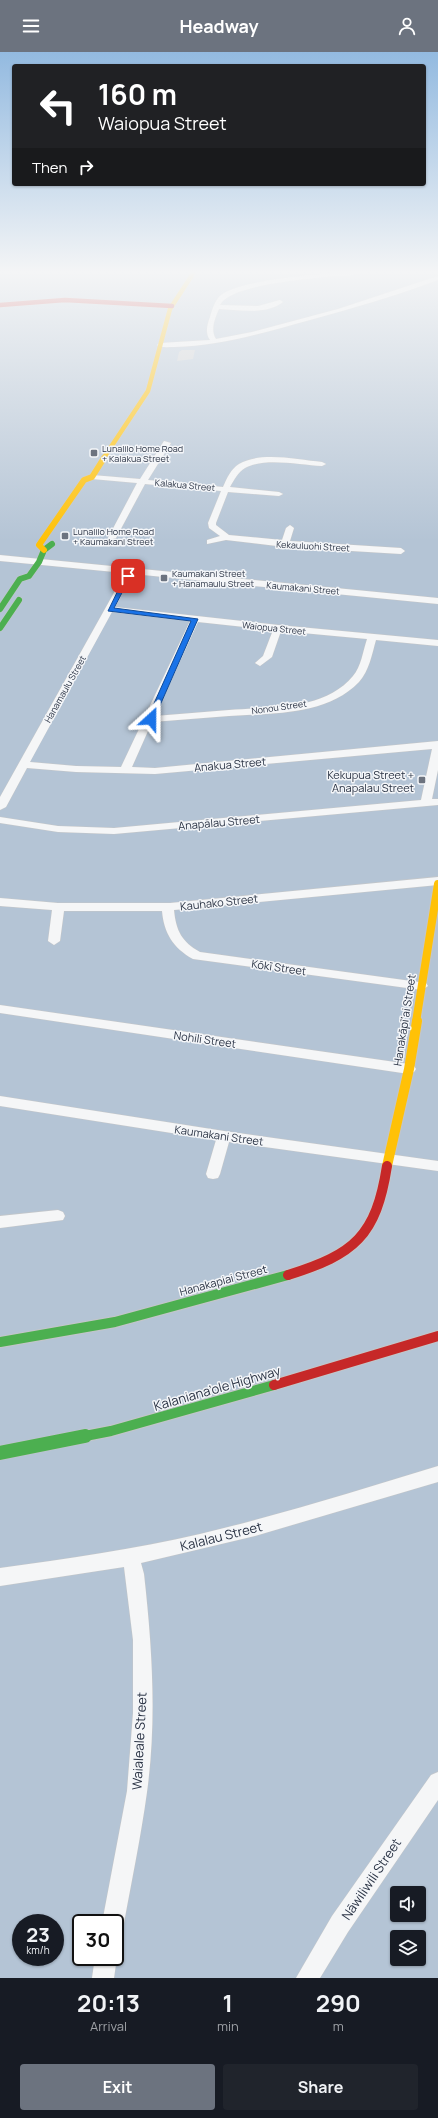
<!DOCTYPE html>
<meta charset="utf-8">
<style>
:root{--surface:#171b24;--page:#20242c;--text:#f1f3f6;--muted:#9ea1a6;--accent:#6c737f}
body{margin:0;font-family:Manrope,sans-serif;background:var(--page);color:var(--text);height:100vh;display:flex;flex-direction:column;font-size:15px;white-space:nowrap}
*{box-sizing:border-box;margin:0}
p{font-size:13px;color:var(--muted)}
.icon{flex:none;width:22px;height:22px;fill:none;stroke:currentColor;stroke-width:2;stroke-linecap:round;stroke-linejoin:round}
.map{position:relative;height:1926px;overflow:hidden}
.drawer{display:flex;flex-direction:column;background:var(--surface);flex:1}
.drawer>*{flex:none}
.top-card{position:absolute;left:12px;top:12px;width:414px;height:122px;border-radius:4px;box-shadow:0 1px 3px #0004;background:#202124;color:#fff;overflow:hidden}
.controls{position:absolute;left:390px;top:1834px;display:grid;gap:8px}
.controls a{display:grid;place-items:center;width:36px;height:36px;border-radius:4px;background:var(--surface);box-shadow:0 1px 3px #0004;font-size:20px}
.speed{position:absolute;left:12px;top:1862px;display:flex;gap:8px;font-size:20px;font-weight:700;text-align:center}
.speed>*{display:grid;place-content:center;width:52px;height:52px;border-radius:50%;background:var(--surface);box-shadow:0 1px 3px #0004;line-height:1}
.speed small{font-size:10px;font-weight:400}
.speed .limit{border:2px solid #111;border-radius:6px;background:#fff;color:#111}
.pin{position:absolute;display:grid;place-items:center;width:34px;height:34px;color:#fff;margin:-17px;border-radius:8px;box-shadow:0 2px 6px #0006}
.me{position:absolute;width:44px;margin:-22px;rotate:24deg;stroke-linejoin:round;filter:drop-shadow(0 0 3px #0008)}
.turn{display:flex;align-items:center;gap:14px;height:84px;padding:0 20px;font-size:18px}
.turn .icon{width:52px;height:52px;stroke-width:2.5}
.turn b{display:block;font-size:28px;line-height:34px}
.then{display:flex;align-items:center;height:38px;padding:0 20px;background:#0003;gap:8px;font-size:15px}
.eta{display:flex;justify-content:space-evenly;align-items:center;height:68px;text-align:center}
.eta b{font-size:24px;font-weight:700;line-height:28px}
.action{display:flex;gap:8px;margin-top:auto;padding:8px 20px}
.action a{flex:1;height:46px;border-radius:4px;background:var(--accent);color:#fff;font-size:16px;font-weight:700;line-height:46px;text-align:center}
.action a+a{background:var(--page);color:var(--text)}
header{display:flex;justify-content:space-between;align-items:center;height:52px;padding:0 20px;background:var(--accent);color:#fff;font-size:18px;font-weight:700}
.map>svg:first-child{display:block}
.water{fill:#b4c4d5;fill-rule:evenodd}
.building{fill:#ced0d3}
.lines{fill:none;stroke-linecap:round;stroke-linejoin:round}
.street-casing{stroke:#c4c6c8;stroke-width:1}
.fast-far2-casing{stroke:#c4c6c8;stroke-width:7}
.fast-far1-casing{stroke:#c4c6c8;stroke-width:12}
.fast-casing{stroke:#c4c6c8;stroke-width:15}
.slow-far3-casing{stroke:#c4c6c8;stroke-width:5.5}
.slow-far2-casing{stroke:#c4c6c8;stroke-width:7}
.slow-far1-casing{stroke:#c4c6c8;stroke-width:10}
.slow-casing{stroke:#c4c6c8;stroke-width:12}
.jam-far1-casing{stroke:#c4c6c8;stroke-width:5.5}
.jam-casing{stroke:#c4c6c8;stroke-width:12}
.street{fill:#f5f6f7;fill-rule:evenodd}
.fast-far2{stroke:#4caf50;stroke-width:6}
.fast-far1{stroke:#4caf50;stroke-width:10}
.fast{stroke:#4caf50;stroke-width:14}
.slow-far3{stroke:#ffc107;stroke-width:4.5}
.slow-far2{stroke:#ffc107;stroke-width:6}
.slow-far1{stroke:#ffc107;stroke-width:8}
.slow{stroke:#ffc107;stroke-width:10}
.jam-far1{stroke:#c62828;stroke-width:4.5}
.jam{stroke:#c62828;stroke-width:10}
.route{fill:#1a73e8;stroke:#114b97}
.poi-dot{fill:#6c737f;stroke:#f4f6f9;stroke-width:1.5}
.labels{text-anchor:middle;dominant-baseline:central;stroke-width:3;stroke-linejoin:round;paint-order:stroke}
.far-poi-label{font-size:9px;fill:#2b3445;stroke:#f4f6f9;text-anchor:start}
.far-street-label{font-size:9px;fill:#2b3445;stroke:#f4f6f9}
.street-label{font-size:11px;fill:#2b3445;stroke:#f4f6f9}
.poi-label{font-size:11px;fill:#2b3445;stroke:#f4f6f9;text-anchor:end}
.near-street-label{font-size:13px;fill:#2b3445;stroke:#f4f6f9}
</style>
<header><svg class="icon" aria-label="menu" viewBox="0 0 24 24"><path d="M4 6h16M4 12h16M4 18h16"/></svg>Headway<svg class="icon" aria-label="person" viewBox="0 0 24 24"><circle cx="12" cy="8" r="4"/><path d="M4 21q1-7 8-7t8 7"/></svg></header>
<div class="map">
<svg width="438" height="1926" viewBox="0 0 438 1926">
<rect width="100%" height="100%" fill="#e6e8ea"/>
<!-- water -->
<path class="water" d="M0 220H438V1926H0ZM397 1841H419V1863H397ZM21 1871H55V1905H21ZM81 1871H115V1905H81ZM397 1885H419V1907H397Z"/>
<!-- building -->
<path class="building" d="M182 298H195L193 307 177 309 179 300Z"/>
<g class="lines">
<!-- street casing -->
<g class="street-casing">
<path id="street" d="M346 220H361C355 224 342 224 334 224 310 227 231 232 220 253L258 254 280 248 283 250C267 263 238 258 219 257 215 266 210 278 216 287L252 280 338 257 438 224V228C396 244 353 256 310 268 266 280 221 294 174 295 168 295 161 296 157 293L160 291 210 288C205 281 207 273 210 265 212 258 215 248 221 243 240 228 319 222 346 220Z
M164 389 171 391 148 428 223 435C227 426 231 417 239 412 262 399 297 408 322 410L326 412 322 414C301 413 264 405 245 416 238 420 234 428 230 435L279 440 283 442 279 444 228 440 216 471V473L229 483 282 488 286 476 290 473 294 476 290 489 401 496 405 499 401 502 285 495 226 488 207 492V488L220 484 209 476 208 471 221 439 145 432 116 486 109 488 108 486 137 431 92 427 88 425 92 423 140 427Z
M0 503 438 546V552L133 522 115 555 278 573 438 588V594L376 588C372 602 369 619 359 630 326 664 272 661 229 664 203 666 178 668 152 670L132 715 155 716 438 689V718L432 747H438V753L114 782 58 780 0 771V765L58 774 114 776 421 748 432 697 155 722 76 720 27 716 6 755 0 758V745L125 521 0 509ZM112 560 190 569 121 715 76 714 30 710ZM198 570 273 578 263 604 255 611 260 614 272 605 281 579 367 587C363 599 361 615 353 624 324 659 269 655 229 658 204 660 180 662 155 664Z
M438 825V833L174 858C176 879 182 890 200 900L426 931 428 934 422 938 193 907C173 896 164 881 162 859H64L60 889 54 893 48 889 52 858 0 854V846L58 851H170Z
M0 953 409 1012 414 1014 416 1017 414 1020 409 1022 0 961Z
M0 1044 224 1079 438 1109V1119L229 1090 220 1122 218 1126 213 1127 208 1126 206 1122 216 1088 0 1054Z
M58 1158 63 1160 65 1164 63 1168 0 1176V1164Z
M438 1414V1430L255 1484 141 1511 144 1522C152 1594 157 1667 147 1740 141 1784 132 1827 124 1871L121 1879 115 1881V1871H102L127 1739 133 1661V1588L124 1515 0 1534V1516C67 1507 134 1497 200 1482 280 1463 359 1438 438 1414Z
M438 1720V1748L348 1880 320 1926H296L332 1864 431 1723Z
M115 1900 117 1905 114 1926H92L95 1905H115Z"/>
</g>
<!-- fast-far2 casing -->
<g class="fast-far2-casing">
<path id="fast-far2" d="M0 557 20 527 29 524 39 510 44 498 52 492
M0 576 19 548"/>
</g>
<!-- fast-far1 casing -->
<g class="fast-far1-casing">
<path id="fast-far1" d="M0 1290 115 1270 288 1223
M80 1385 111 1379 274 1333"/>
</g>
<!-- fast casing -->
<g class="fast-casing">
<path id="fast" d="M0 1401 85 1384"/>
</g>
<!-- slow-far3 casing -->
<g class="slow-far3-casing">
<path id="slow-far3" d="M103 407 148 339 170 257 194 220"/>
</g>
<!-- slow-far2 casing -->
<g class="slow-far2-casing">
<path id="slow-far2" d="M44 498 39 493 84 428 92 425 104 406"/>
</g>
<!-- slow-far1 casing -->
<g class="slow-far1-casing">
<path id="slow-far1" d="M416 970 438 832"/>
</g>
<!-- slow casing -->
<g class="slow-casing">
<path id="slow" d="M387 1114 409 1017 417 969"/>
</g>
<!-- jam-far1 casing -->
<g class="jam-far1-casing">
<path id="jam-far1" d="M0 253 65 248 172 254"/>
</g>
<!-- jam casing -->
<g class="jam-casing">
<path id="jam" d="M288 1223C355 1202 376 1184 387 1114
M274 1333 438 1284"/>
</g>
<!-- street -->
<use href="#street" class="street"/>
<!-- fast-far2 -->
<use href="#fast-far2" class="fast-far2"/>
<!-- fast-far1 -->
<use href="#fast-far1" class="fast-far1"/>
<!-- fast -->
<use href="#fast" class="fast"/>
<!-- slow-far3 -->
<use href="#slow-far3" class="slow-far3"/>
<!-- slow-far2 -->
<use href="#slow-far2" class="slow-far2"/>
<!-- slow-far1 -->
<use href="#slow-far1" class="slow-far1"/>
<!-- slow -->
<use href="#slow" class="slow"/>
<!-- jam-far1 -->
<use href="#jam-far1" class="jam-far1"/>
<!-- jam -->
<use href="#jam" class="jam"/>
</g>
<!-- sky -->
<linearGradient id="sky" x2="0" y2="1"><stop stop-color="#93bae0"/><stop offset="0.45" stop-color="#f4f5f6"/><stop offset="1" stop-color="#f4f5f6" stop-opacity="0"/></linearGradient>
<rect width="438" height="489" fill="url(#sky)"/>
<!-- route -->
<path class="route" d="M128 522 131 524 114 556 198 567 154 667 151 669 147 667 191 569 108 559 125 524Z"/>
<!-- markers -->
<g class="poi-dot">
<rect x="90" y="397" width="8" height="8" rx="2"/>
<rect x="61" y="480" width="8" height="8" rx="2"/>
<rect x="160" y="522" width="8" height="8" rx="2"/>
<rect x="418" y="724" width="8" height="8" rx="2"/>
</g>
<g class="labels">
<!-- far-poi labels -->
<g class="far-poi-label">
<text x="102" y="396">Lunalilo Home Road<tspan x="102" dy="10">+ Kalakua Street</tspan></text>
<text x="73" y="479">Lunalilo Home Road<tspan x="73" dy="10">+ Kaumakani Street</tspan></text>
<text x="172" y="521">Kaumakani Street<tspan x="172" dy="10">+ Hanamaulu Street</tspan></text>
</g>
<!-- far-street labels -->
<g class="far-street-label">
<text transform="translate(185 433) rotate(5)">Kalakua Street</text>
<text transform="translate(313 494) rotate(3)">Kekauluohi Street</text>
<text transform="translate(303 536) rotate(5)">Kaumakani Street</text>
<text transform="translate(274 576) rotate(6)">Waiopua Street</text>
<text transform="translate(65 637) rotate(-61)">Hanamaulu Street</text>
<text transform="translate(279 655) rotate(-8)">Nonou Street</text>
</g>
<!-- street labels -->
<g class="street-label">
<text transform="translate(230 712) rotate(-5)">Anakua Street</text>
<text transform="translate(219 770) rotate(-5)">Anapālau Street</text>
<text transform="translate(219 850) rotate(-6)">Kauhako Street</text>
<text transform="translate(279 915) rotate(8)">Kōkī Street</text>
<text transform="translate(404 968) rotate(-81)">Hanakāpī‘ai Street</text>
<text transform="translate(205 987) rotate(8)">Nohili Street</text>
<text transform="translate(219 1083) rotate(8)">Kaumakani Street</text>
<text transform="translate(223 1228) rotate(-15)">Hanakapiai Street</text>
</g>
<!-- poi labels -->
<g class="poi-label">
<text x="414" y="722">Kekupua Street +<tspan x="414" dy="13">Anapalau Street</tspan></text>
</g>
<!-- near-street labels -->
<g class="near-street-label">
<text transform="translate(217 1336) rotate(-16)">Kalaniana’ole Highway</text>
<text transform="translate(221 1484) rotate(-14)">Kalalau Street</text>
<text transform="translate(139 1689) rotate(-87)">Waialeale Street</text>
<text transform="translate(371 1827) rotate(-56)">Nāwiliwili Street</text>
</g>
</g>
</svg>
<div class="controls">
<a><svg class="icon" aria-label="sound" viewBox="0 0 24 24"><path d="M4 9h4l5-4v14l-5-4H4zM17 9q2 3 0 6"/></svg></a>
<a><svg class="icon" aria-label="layers" viewBox="0 0 24 24"><path d="M12 4l9 5-9 5-9-5zM3 14l9 5 9-5"/></svg></a>
</div>
<div class="speed"><div>23<small>km/h</small></div><div class="limit">30</div></div>
<div class="pin" style="left:128px;top:524px;background:#d93025"><svg class="icon" aria-label="arrive" viewBox="0 0 24 24"><path d="M6 21V4h12l-3 4 3 4H6"/></svg></div>
<svg class="me" style="left:151px;top:667px" viewBox="-20 -20 40 40"><path d="M0-17L14 15 0 8-14 15z" fill="#1a73e8" stroke="#fff" stroke-width="4"/></svg>
<div class="top-card">
<div class="turn"><svg class="icon" aria-label="left" viewBox="0 0 24 24"><path d="M17 20v-9H6M10 6l-5 5 5 5"/></svg><div><b>160 m</b>Waiopua Street</div></div>
<div class="then">Then<svg class="icon" aria-label="right" viewBox="0 0 24 24"><path d="M7 20v-9h11M14 6l5 5-5 5"/></svg></div>
</div>
</div>
<section class="drawer">
<div class="eta">
<div><b>20:13</b><p>Arrival</p></div>
<div><b>1</b><p>min</p></div>
<div><b>290</b><p>m</p></div>
</div>
<div class="action"><a>Exit</a><a>Share</a></div>
</section>
